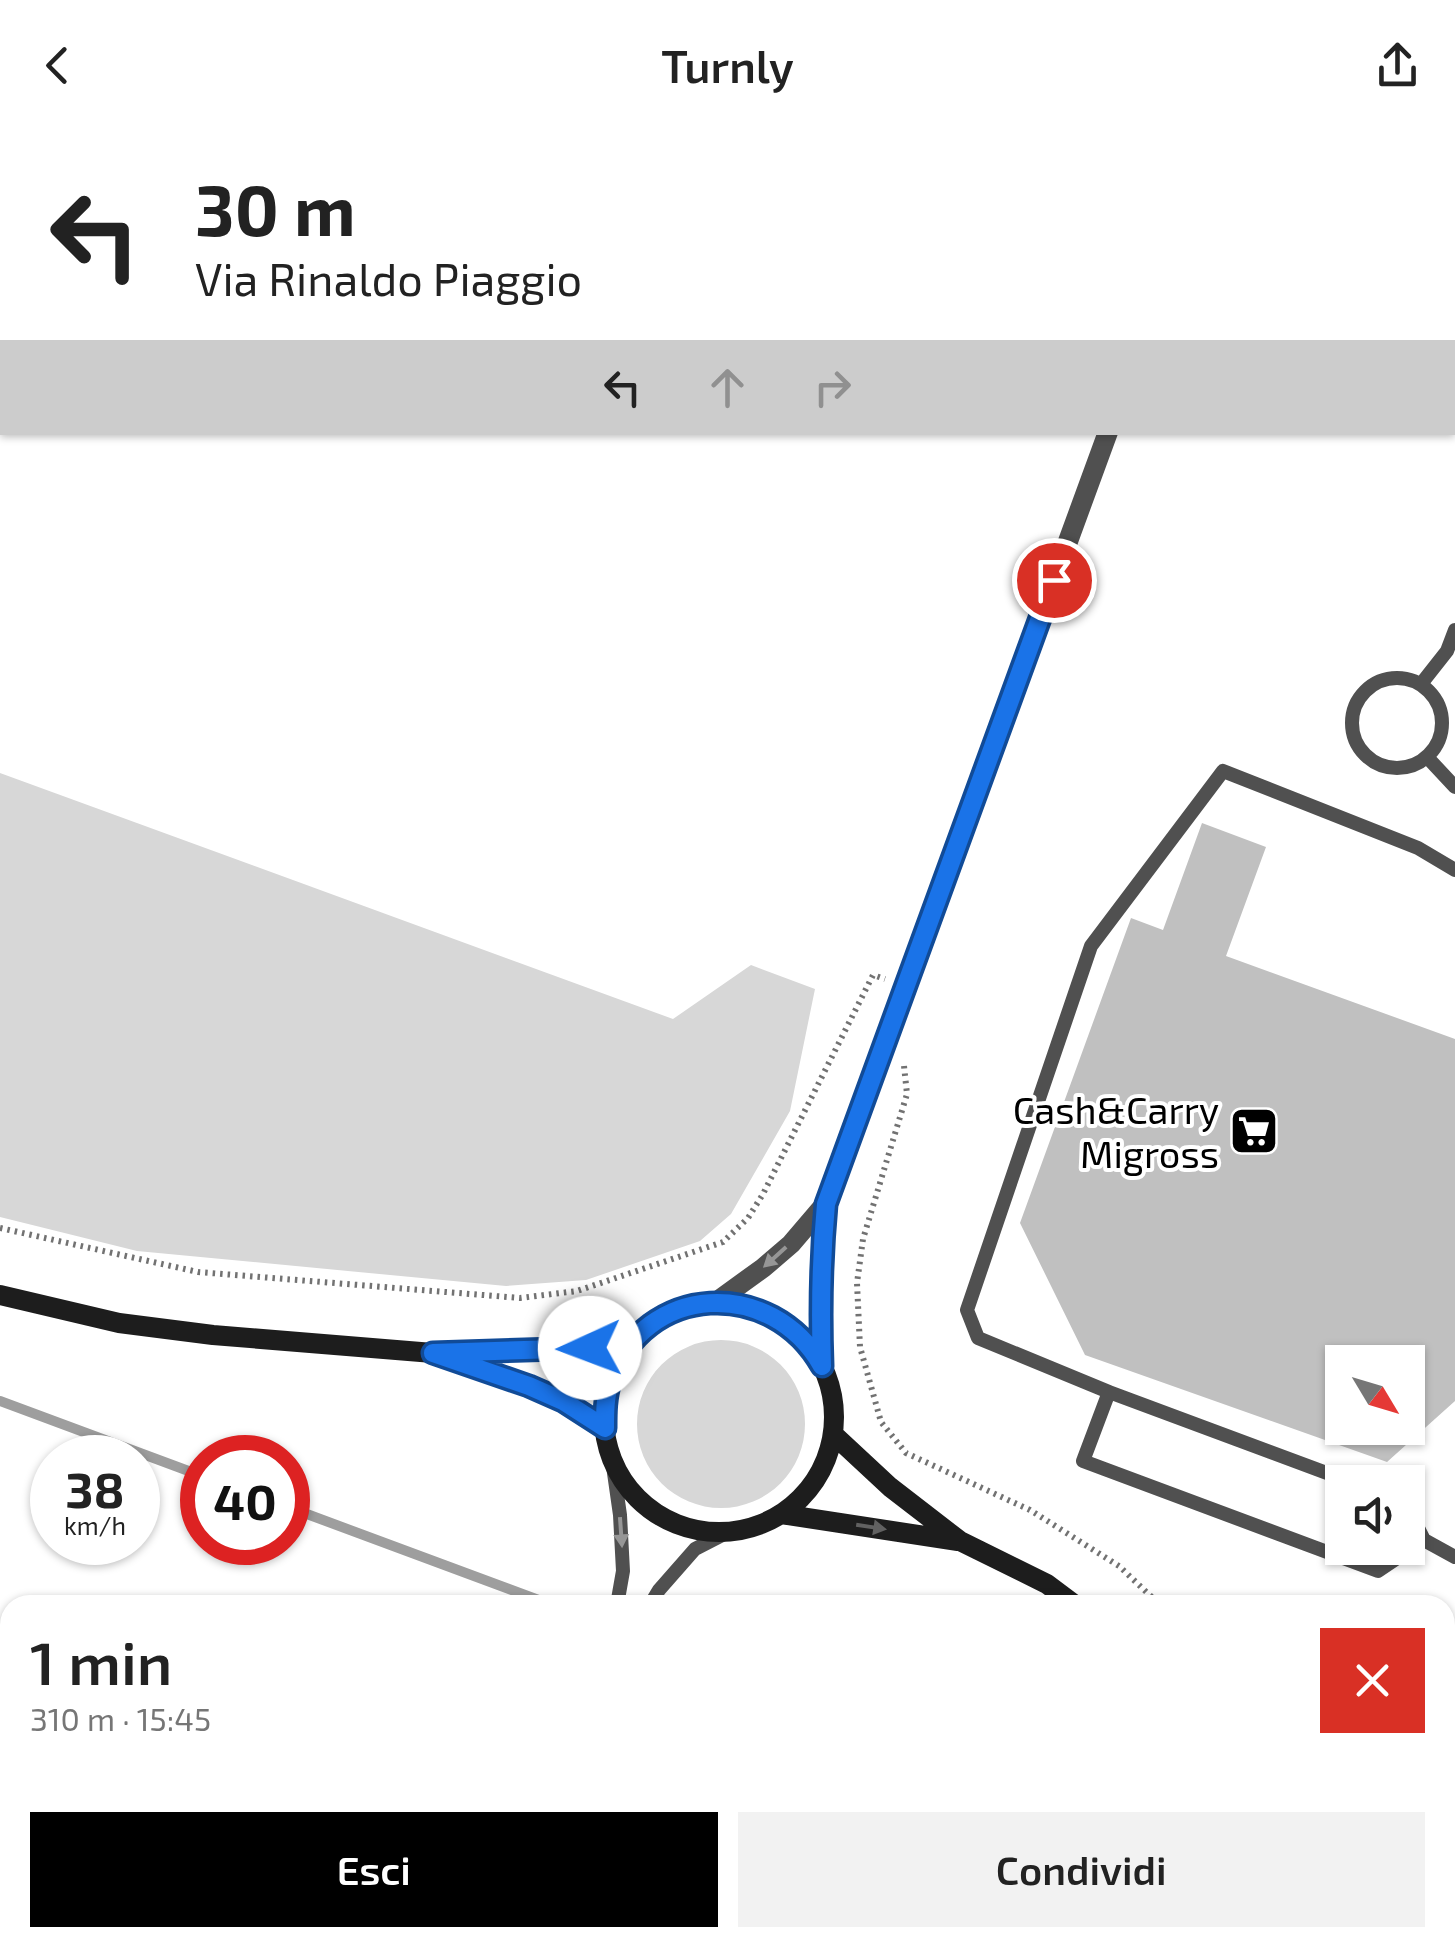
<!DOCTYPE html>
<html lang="it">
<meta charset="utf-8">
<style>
:root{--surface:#fff;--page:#f2f2f2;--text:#222;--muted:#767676;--accent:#000}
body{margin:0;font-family:"Exo 2",sans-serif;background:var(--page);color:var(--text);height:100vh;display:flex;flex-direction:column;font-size:38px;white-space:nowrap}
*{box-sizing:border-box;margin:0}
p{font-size:32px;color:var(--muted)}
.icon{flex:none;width:55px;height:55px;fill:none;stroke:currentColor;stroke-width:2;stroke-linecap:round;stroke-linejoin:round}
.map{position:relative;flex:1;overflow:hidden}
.panel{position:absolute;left:0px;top:1465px;width:1455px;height:352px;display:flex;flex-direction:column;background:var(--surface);border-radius:30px 30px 0 0;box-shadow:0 2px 8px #0004}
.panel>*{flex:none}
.hud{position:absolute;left:0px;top:0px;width:1455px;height:305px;box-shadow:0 2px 8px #0004;background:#fff;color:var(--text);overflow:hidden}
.needle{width:65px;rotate:128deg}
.controls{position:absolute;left:1325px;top:1215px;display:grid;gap:20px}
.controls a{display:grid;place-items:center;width:100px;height:100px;border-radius:0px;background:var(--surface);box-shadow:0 2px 8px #0004;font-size:50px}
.speed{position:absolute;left:30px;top:1305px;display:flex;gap:20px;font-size:50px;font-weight:700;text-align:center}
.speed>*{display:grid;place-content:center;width:130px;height:130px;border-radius:50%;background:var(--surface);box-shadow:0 2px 8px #0004;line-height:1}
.speed small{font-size:25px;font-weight:400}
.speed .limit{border:15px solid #d22;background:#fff;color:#111}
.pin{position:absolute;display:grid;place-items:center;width:85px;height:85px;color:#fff;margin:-42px;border:5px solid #fff;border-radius:50%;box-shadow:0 2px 10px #0007}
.me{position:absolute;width:110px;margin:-55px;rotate:268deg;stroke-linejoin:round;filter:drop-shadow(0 0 8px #0008)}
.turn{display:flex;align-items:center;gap:35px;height:210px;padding:0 30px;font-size:45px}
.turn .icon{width:130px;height:130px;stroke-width:2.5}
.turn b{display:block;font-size:70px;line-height:85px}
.lanes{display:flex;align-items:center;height:95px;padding:0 30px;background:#0003;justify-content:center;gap:50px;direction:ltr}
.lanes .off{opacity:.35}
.round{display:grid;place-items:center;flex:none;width:105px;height:105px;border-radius:0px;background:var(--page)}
.head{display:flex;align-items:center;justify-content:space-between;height:170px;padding:0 30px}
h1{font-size:60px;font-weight:600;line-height:75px}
.primary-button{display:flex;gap:20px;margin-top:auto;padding:20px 30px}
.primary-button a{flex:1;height:115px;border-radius:0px;background:var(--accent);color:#fff;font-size:40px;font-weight:600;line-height:115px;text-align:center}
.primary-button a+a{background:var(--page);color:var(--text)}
header{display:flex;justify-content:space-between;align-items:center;height:130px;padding:0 30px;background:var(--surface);font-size:45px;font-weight:600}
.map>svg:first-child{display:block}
.green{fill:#d7d7d7}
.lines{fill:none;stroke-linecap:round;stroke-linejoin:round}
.stream{stroke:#9e9e9e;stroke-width:10}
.building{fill:#c0c0c0;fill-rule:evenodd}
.path{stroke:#727272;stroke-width:6;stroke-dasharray:2.5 5;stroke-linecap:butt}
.lane{stroke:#505050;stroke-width:14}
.street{stroke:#505050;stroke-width:20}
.secondary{stroke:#1d1d1d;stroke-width:20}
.oneway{fill:#969696}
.oneway2{fill:#616161}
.route-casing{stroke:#114b97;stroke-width:25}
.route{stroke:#1a73e8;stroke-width:18}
.labels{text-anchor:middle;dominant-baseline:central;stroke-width:8;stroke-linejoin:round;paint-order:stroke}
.poi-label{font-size:38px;fill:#000;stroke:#fff;text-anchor:end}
</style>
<header><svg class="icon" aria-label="back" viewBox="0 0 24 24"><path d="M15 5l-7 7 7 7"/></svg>Turnly<svg class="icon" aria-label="share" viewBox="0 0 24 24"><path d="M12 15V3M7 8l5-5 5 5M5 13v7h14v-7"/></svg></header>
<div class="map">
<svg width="1455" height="1816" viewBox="0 0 1455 1816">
<rect width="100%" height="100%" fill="#fff"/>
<!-- green -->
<path class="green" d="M0 643 673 889 751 835 815 859 790 981 731 1084 700 1111 586 1150 506 1156 137 1121 0 1087Z
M637 1294a84 84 0 1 1 168 0a84 84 0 1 1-168 0Z"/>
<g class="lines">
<!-- stream -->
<path class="stream" d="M0 1271 202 1346
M288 1377 552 1475"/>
</g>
<!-- building -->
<path class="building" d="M1202 693 1266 717 1226 826 1455 909V1271L1387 1332 1085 1225 1020 1093 1131 788 1163 800ZM1342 1232H1408V1298H1342Z"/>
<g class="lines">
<!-- path -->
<path class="path" d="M904 936 907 964 863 1109 857 1153 860 1217 881 1292 906 1323 1030 1380 1119 1436 1160 1475
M0 1098 198 1142 520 1168 577 1161 723 1112 748 1088 763 1064 873 845 885 849
M1445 1795 1452 1766"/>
<!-- lane -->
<path class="lane" d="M1352 593a45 45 0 1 1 90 0a45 45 0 1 1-90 0Z
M1421 554 1447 521 1455 500
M1427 627 1455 657
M1109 1262 978 1208 967 1180 1091 816 1223 641 1418 718 1455 740
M612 1329 620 1385 623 1441 617 1475
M1351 1352 1109 1262 1083 1331 1378 1441 1424 1410
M1408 1378 1424 1410 1455 1427
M650 1475 659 1460 695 1419 728 1402
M1445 1644 1455 1616
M1445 1714 1455 1686
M781 1808 801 1816
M1420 1808 1421 1816
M398 1816 402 1808
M749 1816 753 1808
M1176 1816 1180 1808"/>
<!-- street -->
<path class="street" d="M1428 0 1435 2
M1218 2V0
M1452 9 1455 10
M716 1172 763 1138 791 1114 826 1073
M822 1236C820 1182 821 1128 826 1073L1108 302"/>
<!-- secondary -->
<path class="secondary" d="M0 1165 119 1193 213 1205 433 1223 629 1216
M604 1287a115 115 0 1 1 230 0a115 115 0 1 1-230 0Z
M445 1227 529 1256 563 1271 605 1299
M833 1304 890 1357 960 1411 1047 1454 1075 1475
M781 1384 958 1411
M1281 1808V1816
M1352 1808 1367 1816"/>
</g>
<!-- one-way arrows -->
<defs><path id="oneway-solid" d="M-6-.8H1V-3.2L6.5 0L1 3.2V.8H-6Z" transform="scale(2.5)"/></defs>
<g class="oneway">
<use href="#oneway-solid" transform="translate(775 1127) rotate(138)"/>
<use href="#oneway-solid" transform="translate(621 1402) rotate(86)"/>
</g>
<use class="oneway2" href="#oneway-solid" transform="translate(871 1397) rotate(9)"/>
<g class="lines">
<!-- route casing -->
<g class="route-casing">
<path id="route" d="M590 1218 433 1223 529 1256 563 1271 605 1298C605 1283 605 1267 610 1252 644 1152 772 1147 822 1236 820 1182 821 1128 826 1074L1054 450"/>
</g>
<!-- route -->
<use href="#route" class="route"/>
</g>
<!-- icons -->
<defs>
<g id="supermarket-square" transform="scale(2.5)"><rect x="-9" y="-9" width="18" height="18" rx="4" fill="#000" stroke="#fff"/><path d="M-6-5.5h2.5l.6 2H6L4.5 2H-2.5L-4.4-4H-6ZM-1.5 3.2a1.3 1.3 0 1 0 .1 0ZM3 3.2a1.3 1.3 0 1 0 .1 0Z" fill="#fff"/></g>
</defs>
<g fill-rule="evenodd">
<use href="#supermarket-square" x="1254" y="1001"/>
</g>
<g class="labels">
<!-- poi labels -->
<g class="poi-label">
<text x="1219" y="979">Cash&amp;Carry<tspan x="1219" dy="44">Migross</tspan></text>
</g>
</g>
</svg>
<div class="controls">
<a><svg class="needle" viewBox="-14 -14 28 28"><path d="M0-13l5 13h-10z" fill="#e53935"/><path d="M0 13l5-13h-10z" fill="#767676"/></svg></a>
<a><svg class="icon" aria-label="sound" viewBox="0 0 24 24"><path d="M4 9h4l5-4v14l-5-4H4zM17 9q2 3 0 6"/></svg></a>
</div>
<div class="speed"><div>38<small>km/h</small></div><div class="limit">40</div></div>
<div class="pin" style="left:1054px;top:450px;background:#d93025"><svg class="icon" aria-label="arrive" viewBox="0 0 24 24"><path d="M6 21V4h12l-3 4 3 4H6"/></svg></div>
<svg class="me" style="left:590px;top:1218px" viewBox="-20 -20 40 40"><circle r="19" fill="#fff"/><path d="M0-13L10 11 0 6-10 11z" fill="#1a73e8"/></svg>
<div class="hud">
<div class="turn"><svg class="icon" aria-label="left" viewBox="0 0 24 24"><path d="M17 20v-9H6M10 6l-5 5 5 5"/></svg><div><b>30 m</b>Via Rinaldo Piaggio</div></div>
<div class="lanes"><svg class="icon" aria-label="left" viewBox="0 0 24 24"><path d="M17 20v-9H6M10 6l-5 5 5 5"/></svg><svg class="icon off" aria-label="ahead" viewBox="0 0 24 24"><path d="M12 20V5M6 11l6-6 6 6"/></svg><svg class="icon off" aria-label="right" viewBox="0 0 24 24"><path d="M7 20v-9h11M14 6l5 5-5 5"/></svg></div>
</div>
<section class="panel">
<div class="head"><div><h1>1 min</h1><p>310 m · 15:45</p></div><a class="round" style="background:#d93025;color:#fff"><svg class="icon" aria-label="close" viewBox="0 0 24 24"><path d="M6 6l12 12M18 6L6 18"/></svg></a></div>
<div class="primary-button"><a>Esci</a><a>Condividi</a></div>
</section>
</div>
